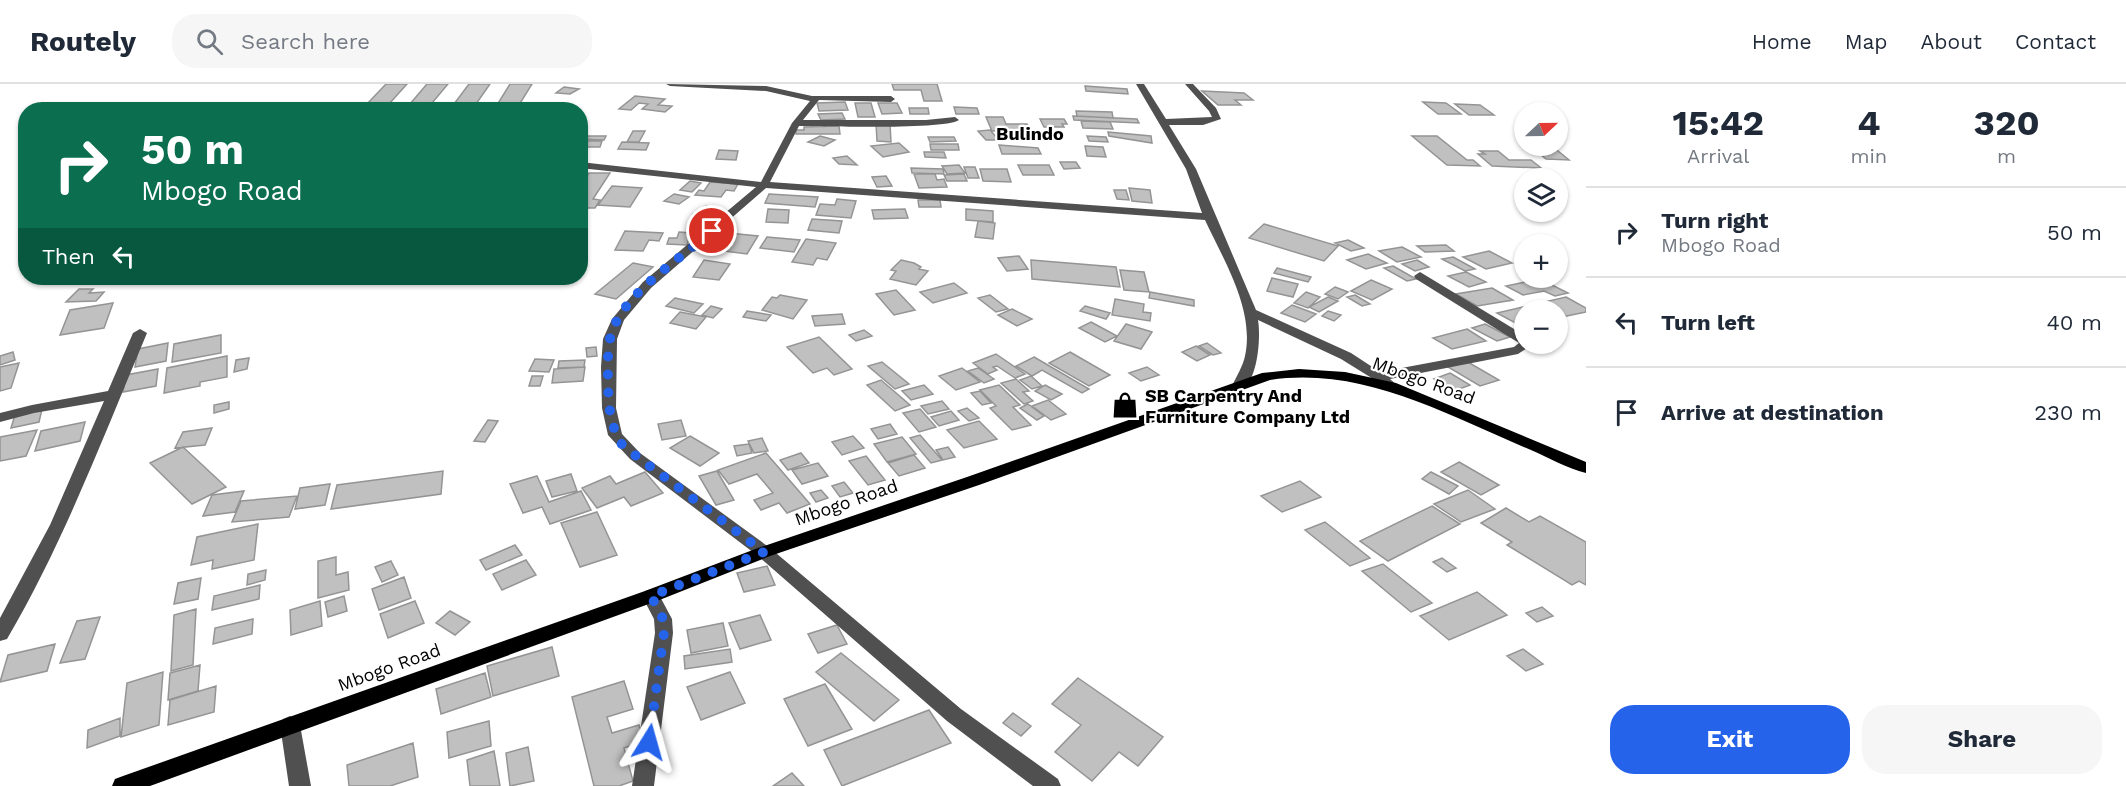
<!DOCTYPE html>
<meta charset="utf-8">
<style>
:root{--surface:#fff;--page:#f6f6f7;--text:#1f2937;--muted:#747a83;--line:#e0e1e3;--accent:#2563eb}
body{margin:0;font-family:"Work Sans",sans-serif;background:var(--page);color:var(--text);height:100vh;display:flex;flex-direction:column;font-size:22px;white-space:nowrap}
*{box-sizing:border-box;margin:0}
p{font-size:20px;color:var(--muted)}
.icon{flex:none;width:33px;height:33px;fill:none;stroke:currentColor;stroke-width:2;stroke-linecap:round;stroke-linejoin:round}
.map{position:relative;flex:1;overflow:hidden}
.panel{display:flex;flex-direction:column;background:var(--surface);width:540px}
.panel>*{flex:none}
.banner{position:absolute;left:18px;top:18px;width:570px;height:183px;border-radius:24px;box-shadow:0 2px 4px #0004;background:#0b6e4f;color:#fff;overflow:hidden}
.needle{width:39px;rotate:68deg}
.fabs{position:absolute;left:1514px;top:18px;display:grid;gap:12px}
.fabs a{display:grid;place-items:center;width:54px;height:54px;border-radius:50%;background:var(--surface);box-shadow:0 2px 4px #0004;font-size:30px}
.pin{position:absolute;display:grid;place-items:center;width:51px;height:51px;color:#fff;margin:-26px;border:3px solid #fff;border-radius:50%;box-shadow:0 2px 6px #0007}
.me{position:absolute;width:66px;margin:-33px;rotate:8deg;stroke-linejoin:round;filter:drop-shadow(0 0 4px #0008)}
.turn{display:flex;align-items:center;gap:21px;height:126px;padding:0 24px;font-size:27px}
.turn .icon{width:78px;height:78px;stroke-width:2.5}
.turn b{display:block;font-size:42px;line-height:51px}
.then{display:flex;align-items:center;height:57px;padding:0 24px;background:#0003;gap:12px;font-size:22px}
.eta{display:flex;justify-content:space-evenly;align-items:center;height:102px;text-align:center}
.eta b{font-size:36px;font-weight:700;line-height:42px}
.button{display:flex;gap:12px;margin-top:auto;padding:12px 24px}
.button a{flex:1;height:69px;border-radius:24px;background:var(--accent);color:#fff;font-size:24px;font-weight:700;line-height:69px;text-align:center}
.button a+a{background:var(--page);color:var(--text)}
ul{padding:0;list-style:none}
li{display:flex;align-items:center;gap:18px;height:90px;padding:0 24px;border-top:2px solid var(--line)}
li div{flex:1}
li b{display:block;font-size:22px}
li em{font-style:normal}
header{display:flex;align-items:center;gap:36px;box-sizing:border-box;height:84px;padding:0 30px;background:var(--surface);border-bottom:2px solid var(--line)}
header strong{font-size:28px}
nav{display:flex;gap:33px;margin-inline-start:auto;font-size:21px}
.search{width:420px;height:54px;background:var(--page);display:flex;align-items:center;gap:15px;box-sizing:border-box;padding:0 21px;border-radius:24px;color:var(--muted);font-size:22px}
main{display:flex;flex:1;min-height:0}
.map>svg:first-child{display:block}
.building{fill:#c0c0c0;stroke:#949494;stroke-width:1.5}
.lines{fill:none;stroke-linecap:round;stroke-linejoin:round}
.minor{fill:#505050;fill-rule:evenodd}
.major{fill:#000;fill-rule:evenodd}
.route{stroke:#2563eb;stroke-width:10;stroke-dasharray:0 18}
.labels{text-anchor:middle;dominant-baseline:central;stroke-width:4.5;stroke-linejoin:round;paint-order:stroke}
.far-quarter-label{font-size:18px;font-weight:bold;fill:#000;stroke:#fff}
.street-label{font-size:18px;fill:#000;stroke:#fff}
.poi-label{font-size:18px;font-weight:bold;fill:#000;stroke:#fff;text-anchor:start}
</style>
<header>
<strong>Routely</strong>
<div class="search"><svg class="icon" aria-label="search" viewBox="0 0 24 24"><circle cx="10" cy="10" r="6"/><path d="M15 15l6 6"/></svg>Search here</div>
<nav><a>Home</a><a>Map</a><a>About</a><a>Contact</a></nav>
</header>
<main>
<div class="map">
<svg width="1586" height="702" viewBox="0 0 1586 702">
<rect width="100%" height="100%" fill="#fff"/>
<!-- building -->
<path class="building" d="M386 0H407L389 20H367Z
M427 0H448L432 19 410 20Z
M469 0H490L476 20H454Z
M510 0H532L519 21H497Z
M892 0H937L942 17H924L921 6H894Z
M1085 2 1127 5 1128 10 1086 7Z
M564 3 579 5 570 10 556 9Z
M1202 7 1244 9 1253 16H1235L1241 21H1218Z
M635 12 665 15 658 21 672 22 665 28 642 25 648 20 639 19 631 26 619 25Z
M845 18 848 26 819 27 817 19Z
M1423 18 1446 19 1461 30H1438Z
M855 19H871L875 33H858Z
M878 19H897L902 29 882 30Z
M1455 20 1480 21 1494 31H1469Z
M954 23 977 24 979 30H956Z
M909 24H928L929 30H910Z
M1076 27 1112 28 1113 34 1077 32Z
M842 29 845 35 821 36 818 30Z
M1073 32 1137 35 1139 39 1074 36Z
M986 33H1003L1006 40H1027L1031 47H992Z
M1040 35H1064L1067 40H1062L1064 43H1044Z
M1081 37 1110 38 1113 45 1083 44Z
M876 39 890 40 891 58 877 57Z
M839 42 840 50H796V46H804V43Z
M990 46 999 56H986L978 47Z
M633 47H645L639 58H627Z
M1108 48 1151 52 1152 59 1109 52Z
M580 52H606L604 56 580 55Z
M820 52 835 56 824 62 808 58Z
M1087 52 1106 53 1108 58 1089 57Z
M1412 52H1437L1467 76H1473L1480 82 1447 81Z
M928 53H954L956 57 930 58Z
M585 57H602L600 63H582Z
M622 58 649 59 646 66 618 65Z
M899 59 909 68 883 73 871 62Z
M930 60H958L959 66H931Z
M999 61 1038 64 1041 70H1002Z
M1085 62 1103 63 1106 73 1087 72Z
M1530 62 1553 63 1569 76 1546 75Z
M719 66 738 67 736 76 716 75Z
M1480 67H1498L1509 76H1531L1541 84 1492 82 1478 70H1485Z
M924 68H944L946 74 925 73Z
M847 72 857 81 839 80 833 74Z
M1060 78H1076L1080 84 1064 85Z
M959 81 965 89 947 90 942 82Z
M1018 81H1049L1054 91H1023Z
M964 83H975L979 94H968Z
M911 84 943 85 944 90 912 89Z
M980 85H1007L1011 98 983 97Z
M589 89H610L593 115 600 116 595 124H580V101Z
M914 90H935L937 96 944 95 947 103 919 104Z
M964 90 967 97H947L944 91Z
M886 92 892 102 877 103 872 93Z
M690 97 701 99 692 108 680 106Z
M710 98 738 100 734 107 726 106 721 113 695 111 699 106 704 107Z
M612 102 642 104 630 123 598 121Z
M1129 104 1150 106 1152 119 1132 117Z
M1114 106H1126L1129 116 1117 115Z
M674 110 689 113 679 120 664 117Z
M769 110 818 113 815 123 765 119Z
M837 115 856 117 851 134 816 131 820 120 835 121Z
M918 116H940L941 123H919Z
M706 122 722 127 709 135 693 130Z
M768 125 789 126 788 139 766 138Z
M905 125 908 134 874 135 872 126Z
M966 125 993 127V138L966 136Z
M812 135 842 137 839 149 808 146Z
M978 137 995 139 993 155 975 153Z
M1264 140 1338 162 1324 177 1249 154Z
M625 147 663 149 659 157 649 156 643 167 615 166Z
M679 148 691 149 687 161 667 160 669 154H677Z
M728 149 758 152 747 170 716 166Z
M767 153 800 156 794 168 760 164Z
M806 155 836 159 827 176 817 174 813 181 792 178Z
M1348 156 1364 164 1351 167 1335 159Z
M1446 161 1454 167 1425 168 1417 162Z
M1402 163 1421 173 1397 178 1379 167Z
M1489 167 1512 179 1486 185 1463 173Z
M1368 170 1387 179 1366 185 1347 176Z
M1019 172 1028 185 1007 187 998 174Z
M1453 173 1475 185 1465 187 1442 175Z
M704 176 730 180 719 196 693 193Z
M901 176 914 179 921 183 919 185 928 187 916 201 890 195 896 187 891 186Z
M1031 176 1116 183 1120 203 1032 195Z
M1417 176 1429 183 1415 187 1402 180Z
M633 179 653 183 616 215 595 210Z
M1393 182 1416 195 1407 197 1384 184Z
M1277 184 1311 193 1308 198 1274 189Z
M1120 186 1144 188 1149 208 1124 206Z
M1466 188 1486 198 1469 203 1448 192Z
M101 194H150L145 198 97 197Z
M1272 194 1298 200 1293 213 1267 207Z
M1540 195 1568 209 1555 212 1544 207 1523 211 1506 202Z
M1371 196 1392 205 1372 216 1351 207Z
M954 199 967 209 933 219 920 208Z
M1335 203 1348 208 1338 215 1325 210Z
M1492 204 1513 216 1477 222 1456 210Z
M79 205H93L89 209 104 208 96 217 66 218Z
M896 206 915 226 894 231 876 210Z
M1150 208 1194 216V222L1149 214Z
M1306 208 1320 213 1308 224 1294 219Z
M780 211 807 216 793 235 762 226 772 213 777 214Z
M990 211 1008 225 996 228 978 214Z
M1355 211 1370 220 1362 222 1347 213Z
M1328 213 1338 217 1319 228 1309 223Z
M1566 213 1586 224V228L1557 234V226H1524V242H1521L1497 229Z
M675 214 703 220 694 229 666 222Z
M1115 215 1144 220 1143 228 1151 229 1150 237 1112 231Z
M113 219 104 244 60 251 70 226Z
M1292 221 1316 230 1305 238 1281 229Z
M711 222 722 225 713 234 702 231Z
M1085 222 1110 229 1106 235 1080 227Z
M1012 225 1032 235 1017 242 998 231Z
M747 227 771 231 766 237 743 233Z
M1328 227 1341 231 1334 237 1322 232Z
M680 228 706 233 696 245 670 239Z
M842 230 845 240 815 242 812 232Z
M1091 238 1117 252 1105 258 1079 244Z
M1126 240 1152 248 1141 265 1114 257Z
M1485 240 1510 253 1497 257 1472 244Z
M1467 245 1486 257 1452 265 1433 254Z
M864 246 872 252 856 257 849 251Z
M221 251V269L172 278 174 260Z
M819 253 852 285 834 291 827 284 813 289 787 263Z
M168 259 166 277 135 283 138 265Z
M1207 259 1221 269 1213 271 1199 262Z
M1196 262 1210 271 1197 277 1182 268Z
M596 263 597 272 587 273 586 264Z
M13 268 15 276 0 281V272Z
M1070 268 1110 291 1089 302 1049 279Z
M996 270 1025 290 1015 294 997 282 993 283 997 286 988 290 973 279Z
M227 272V293L200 298V302L164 309 167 284Z
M1034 273 1089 305 1082 309 1042 286 1032 292 1016 282Z
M249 274 247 285 234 288 236 276Z
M535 275 554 276 549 288 529 287Z
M585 276 584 283 558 284 559 277Z
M1466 277 1499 296 1480 302 1448 283Z
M882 278 909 300 895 305 868 282Z
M19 279 11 304 0 307V283Z
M585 283 583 297 552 299 554 285Z
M1147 283 1159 291 1141 297 1129 289Z
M962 284 980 298 956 306 939 292Z
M978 284 994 295 984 299 968 287Z
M158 285 156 302 123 308 126 291Z
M1450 289 1470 301 1454 307 1434 295Z
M532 292H543L540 302H529Z
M1031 292 1042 302 1032 305 1020 296Z
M1016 295 1029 307 1023 308 1033 317 1024 320 1001 299Z
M881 296 910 321 895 327 867 301Z
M924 301 933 310 911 316 902 307Z
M999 301 1020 321 1013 323 1031 341 1012 346 990 324 996 322 980 306Z
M1045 301 1062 310 1051 316 1035 307Z
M980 307 991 319 982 321 971 309Z
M1048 316 1066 330 1051 336 1032 322Z
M942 317 949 325 928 330 921 322Z
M229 318V325L214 329V321Z
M1028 320 1044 332 1037 336 1020 324Z
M967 324 979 334 969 337 958 327Z
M42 325 39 338 11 344 15 331Z
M920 325 936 343 919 348 903 329Z
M951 327 959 336 939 342 931 333Z
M488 336 498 337 485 358 474 357Z
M681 336 686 352 662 356 658 340Z
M979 337 997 355 964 364 947 346Z
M85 338 80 357 35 367 41 347Z
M890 340 897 350 878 355 871 345Z
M212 344 205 361 175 364 183 348Z
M37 346 26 372 0 377V353Z
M920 351 942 376 931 379 910 354Z
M690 352 719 369 700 382 670 364Z
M853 352 864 364 842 371 832 358Z
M902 353 916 370 887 378 874 360Z
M762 354 768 367 754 369 748 357Z
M749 360 752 369 737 372 734 362Z
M183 363 226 403 192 420 150 379Z
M948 363 955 373 943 376 936 366Z
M766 369 810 420 787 429 779 419 761 426 754 416 773 409 757 390 729 400 718 386Z
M801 369 809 379 788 386 780 376Z
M914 371 925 384 899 392 888 379Z
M866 372 885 396 868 401 849 377Z
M1459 378 1499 401 1481 411 1441 388Z
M818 379 828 392 802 400 792 386Z
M443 387 441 410 331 425 337 401Z
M717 387 734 416 716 421 699 392Z
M645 388 663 409 631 422 624 413 597 424 582 404 610 392 616 400Z
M1431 388 1458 402 1449 410 1422 395Z
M571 390 577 407 552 413 546 397Z
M537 392 549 418 581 407 591 426 550 440 542 423 523 429 510 400Z
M1300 397 1321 413 1282 428 1261 412Z
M844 398 853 409 840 413 832 402Z
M330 400 325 421 295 425 300 404Z
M821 406 828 414 816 418 810 409Z
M1468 406 1495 425 1461 438 1434 420Z
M244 407 235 428 203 432 212 411Z
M297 412 289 433 232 438 241 417Z
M1432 422 1460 440 1388 477 1360 457Z
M1506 424 1529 438 1540 432 1586 458V501L1579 497 1572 501 1507 461 1512 458 1481 439Z
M597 428 617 471 580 483 561 439Z
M1325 438 1370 474 1350 482 1305 446Z
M258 440 254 476 212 485 213 476 191 481 197 453Z
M515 461 522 471 486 486 480 476Z
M336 473V491L348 488 349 506 318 514V477Z
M1442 474 1456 484 1447 488 1433 478Z
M526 476 536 491 502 506 493 490Z
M391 477 398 491 382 498 375 483Z
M1383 480 1432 519 1411 528 1362 487Z
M767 482 775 501 744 508 737 489Z
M266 486 265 496 247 501 248 490Z
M404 493 411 514 379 526 372 505Z
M201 494 198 515 174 520 178 499Z
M260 501 259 515 212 526 214 512Z
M1477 508 1507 531 1449 556 1420 532Z
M344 512 347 527 328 533 325 518Z
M320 517 322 542 291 551 290 526Z
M415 517 424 539 388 554 380 530Z
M1542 523 1553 532 1537 538 1526 529Z
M196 525 193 581 171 587 174 531Z
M450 527 470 538 455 551 436 539Z
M760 531 771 556 740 565 729 539Z
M100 533 85 575 60 579 77 537Z
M253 535 252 550 213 560 215 544Z
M723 539 728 562 691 569 687 546Z
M837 541 847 560 818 569 808 550Z
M55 560 47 587 0 598 8 571Z
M552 563 559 592 493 612 487 582Z
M730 565 732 578 685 585 684 572Z
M1523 565 1543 580 1526 587 1507 572Z
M841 569 899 616 874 637 816 588Z
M200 581 198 607 168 616 170 589Z
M163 588 159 641 121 653 127 599Z
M730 588 745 619 701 636 687 603Z
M485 589 491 613 441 630 436 605Z
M1078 594 1163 653 1138 682 1119 668 1092 697 1055 668 1081 641 1052 620Z
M624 597 633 625 607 633 612 649 639 641 644 657 624 664 633 697 619 702H594L572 613Z
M825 600 852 645 808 662 784 615Z
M216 602 214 628 168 641 170 616Z
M929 626 951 659 842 702 824 666Z
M1013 629 1031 642 1021 652 1003 639Z
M120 634V652L87 664 88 646Z
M489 637 491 662 449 674 447 648Z
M413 659 418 693 390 702H349L347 681Z
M528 663 534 697 510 702 506 669Z
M494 667 500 702H470L467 676Z
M792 689 804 702H773Z"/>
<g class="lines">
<!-- minor -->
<path class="minor" d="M666 0 766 2 812 12H891L895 15 891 18 819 16 803 36H926L955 33 959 36C944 46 826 42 799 42L770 98 1202 129 1186 85 1136 0H1144L1166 35 1212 33 1209 27 1185 0H1193L1216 24 1221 35 1203 41H1169L1196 85 1256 226 1351 269 1380 288 1514 263 1519 259 1416 195 1414 192 1420 188 1524 251V260H1533L1518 270 1390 295 1398 302 1391 306 1341 275 1258 236C1261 253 1258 301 1239 306L1232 302C1236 293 1243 282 1245 272 1255 226 1224 177 1205 136L766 104 651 204 624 236 617 255 616 324 622 350 640 369 770 464 961 625 1058 695 1061 702H1033L947 637 758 472 630 375 608 351 602 324 601 283 603 255 612 235 643 198 756 103 580 84V78L761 98 792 39 810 17 766 7 670 2Z
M568 19 572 22 571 26H562Z
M140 245 147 249C103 353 64 458 7 555L0 557V534L50 441 104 317 34 329 0 338V329L32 321 108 307 133 249Z
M651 505 657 507 672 535 673 549 654 702H632L655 549 654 535 642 512 645 507Z
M290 632 297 635 300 641 311 702H289L280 641 283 635Z"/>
<!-- major -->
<path class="major" d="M1299 285 1345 288 1396 299 1586 378V389C1567 384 1549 374 1531 366 1447 331 1363 282 1270 296L979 401 770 472 657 517 150 702H112L115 695 123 692 645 507 758 464 967 393 1262 289Z"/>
</g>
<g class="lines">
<!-- route -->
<path class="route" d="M649 658 664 549 663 535 651 512 764 468 623 362C610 343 609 324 608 301 608 287 607 270 610 255 619 211 680 176 712 147"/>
</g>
<!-- icons -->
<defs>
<g id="shop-bare" transform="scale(2.07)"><path d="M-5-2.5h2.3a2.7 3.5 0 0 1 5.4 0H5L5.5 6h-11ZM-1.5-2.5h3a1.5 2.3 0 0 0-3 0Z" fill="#000" stroke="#fff" stroke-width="2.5" paint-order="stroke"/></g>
</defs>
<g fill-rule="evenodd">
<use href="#shop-bare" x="1125" y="321"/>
</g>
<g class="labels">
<!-- far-quarter labels -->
<g class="far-quarter-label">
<text x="1030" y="49">Bulindo</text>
</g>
<!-- street labels -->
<g class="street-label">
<text transform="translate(1424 296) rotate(20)">Mbogo Road</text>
<text transform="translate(846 418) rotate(-19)">Mbogo Road</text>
<text transform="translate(389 583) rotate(-20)">Mbogo Road</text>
</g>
<!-- poi labels -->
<g class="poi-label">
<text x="1145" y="311">SB Carpentry And<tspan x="1145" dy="21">Furniture Company Ltd</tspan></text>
</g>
</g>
</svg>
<div class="fabs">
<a><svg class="needle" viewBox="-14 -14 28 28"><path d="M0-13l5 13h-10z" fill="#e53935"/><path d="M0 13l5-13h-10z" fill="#747a83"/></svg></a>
<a><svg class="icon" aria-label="layers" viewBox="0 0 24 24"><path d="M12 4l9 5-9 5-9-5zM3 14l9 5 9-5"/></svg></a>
<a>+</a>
<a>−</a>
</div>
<div class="pin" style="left:712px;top:147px;background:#d93025"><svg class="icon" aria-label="arrive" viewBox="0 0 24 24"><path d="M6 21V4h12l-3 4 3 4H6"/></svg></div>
<svg class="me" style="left:649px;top:658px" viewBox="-20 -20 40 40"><path d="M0-17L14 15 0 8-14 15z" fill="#2563eb" stroke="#fff" stroke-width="4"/></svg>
<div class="banner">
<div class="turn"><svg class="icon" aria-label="right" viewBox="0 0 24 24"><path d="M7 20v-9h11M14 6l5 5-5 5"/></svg><div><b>50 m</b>Mbogo Road</div></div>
<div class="then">Then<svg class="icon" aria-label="left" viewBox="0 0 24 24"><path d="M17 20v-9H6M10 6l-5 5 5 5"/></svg></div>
</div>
</div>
<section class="panel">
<div class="eta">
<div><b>15:42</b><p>Arrival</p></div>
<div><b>4</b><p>min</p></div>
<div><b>320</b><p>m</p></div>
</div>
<ul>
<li><svg class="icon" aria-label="right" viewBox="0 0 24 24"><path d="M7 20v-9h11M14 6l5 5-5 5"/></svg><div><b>Turn right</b><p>Mbogo Road</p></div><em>50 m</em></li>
<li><svg class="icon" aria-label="left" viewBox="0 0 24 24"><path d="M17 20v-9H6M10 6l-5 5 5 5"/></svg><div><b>Turn left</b></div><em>40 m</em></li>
<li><svg class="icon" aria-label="arrive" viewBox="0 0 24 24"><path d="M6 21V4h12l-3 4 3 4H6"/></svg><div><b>Arrive at destination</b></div><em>230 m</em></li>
</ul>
<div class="button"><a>Exit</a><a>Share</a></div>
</section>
</main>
